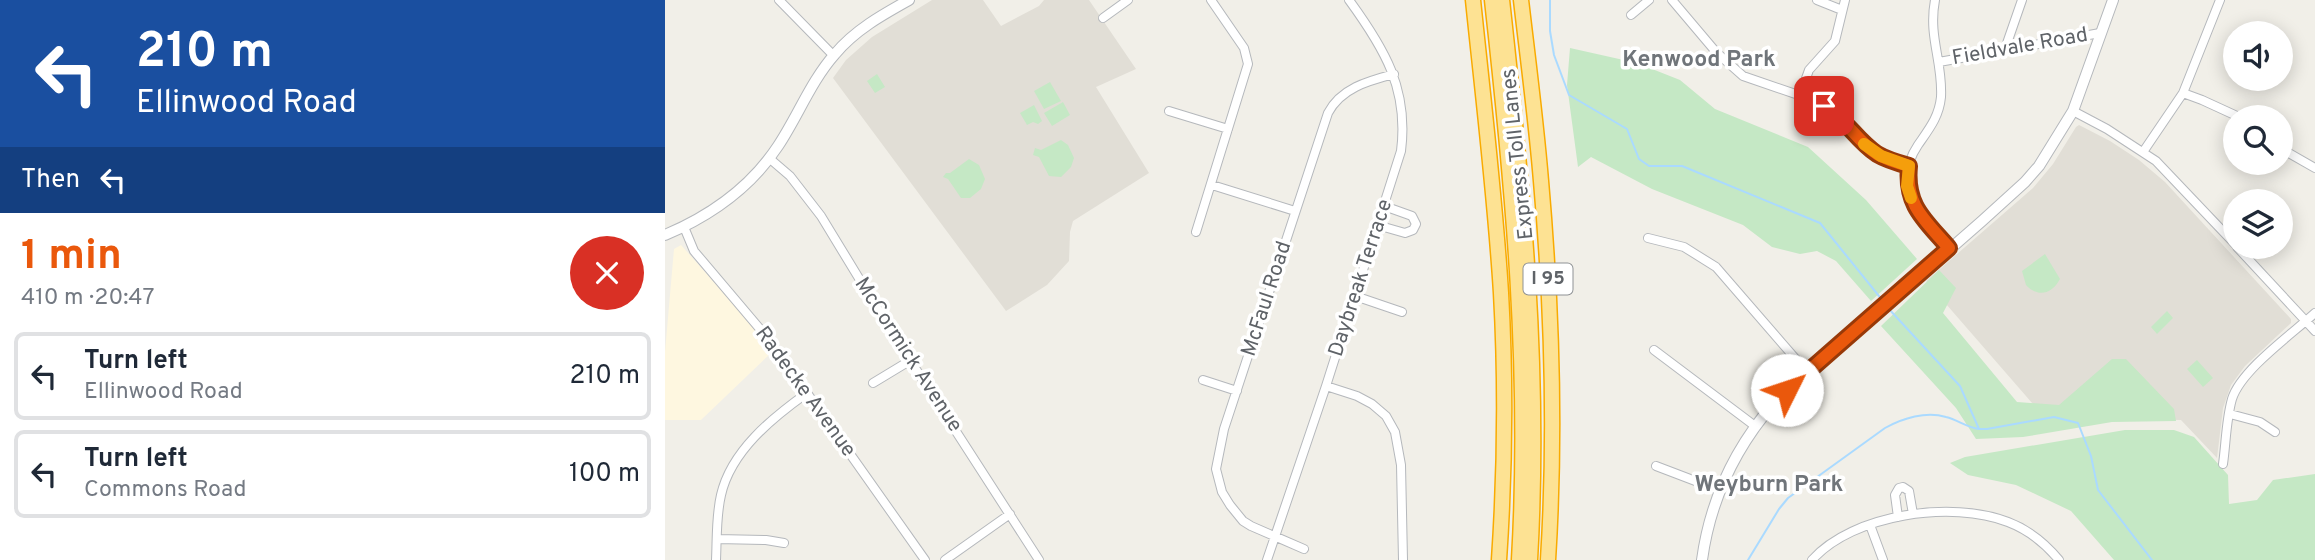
<!DOCTYPE html>
<meta charset="utf-8">
<style>
:root{--surface:#fff;--page:#f2f2f3;--text:#1f2937;--muted:#747a83;--line:#e0e1e3;--accent:#ea580c}
body{margin:0;font-family:Overpass,sans-serif;background:var(--page);color:var(--text);height:100vh;display:flex;flex-direction:column;font-size:26px;white-space:nowrap}
*{box-sizing:border-box;margin:0}
p{font-size:23px;color:var(--muted)}
.icon{flex:none;width:38px;height:38px;fill:none;stroke:currentColor;stroke-width:2;stroke-linecap:round;stroke-linejoin:round}
.map{position:relative;flex:1;overflow:hidden}
.panel{display:flex;flex-direction:column;background:var(--surface);width:665px}
.panel>*{flex:none}
.banner{background:#1a4fa0;color:#fff;overflow:hidden}
.fabs{position:absolute;left:1558px;top:21px;display:grid;gap:14px}
.fabs a{display:grid;place-items:center;width:70px;height:70px;border-radius:50%;background:var(--surface);box-shadow:0 4px 18px #0003;font-size:35px}
.pin{position:absolute;display:grid;place-items:center;width:60px;height:60px;color:#fff;margin:-30px;border-radius:14px;box-shadow:0 4px 10px #0006}
.me{position:absolute;width:77px;margin:-38px;rotate:49deg;stroke-linejoin:round;filter:drop-shadow(0 0 5px #0008)}
.turn{display:flex;align-items:center;gap:24px;height:147px;padding:0 21px;font-size:32px}
.turn .icon{width:91px;height:91px;stroke-width:2.5}
.turn b{display:block;font-size:49px;line-height:60px}
.then{display:flex;align-items:center;height:66px;padding:0 21px;background:#0003;gap:14px;font-size:26px}
.round{display:grid;place-items:center;flex:none;width:74px;height:74px;border-radius:37px;background:var(--page)}
.overview{display:flex;align-items:center;justify-content:space-between;height:119px;padding:0 21px}
h1{font-size:42px;font-weight:700;line-height:52px;color:var(--accent)}
ul{padding:0;list-style:none}
li{display:flex;align-items:center;gap:21px;height:88px;margin:0 14px 10px;padding:0 7px;border:4px solid var(--line);border-radius:10px}
li div{flex:1}
li b{display:block;font-size:26px}
li em{font-style:normal}
main{display:flex;flex:1;min-height:0}
.map>svg:first-child{display:block}
.commercial{fill:#fef7e0}
.education{fill:#e1ded6}
.green{fill:#c5e8c5}
.lines{fill:none;stroke-linecap:round;stroke-linejoin:round}
.stream{stroke:#aadaff;stroke-width:2}
.minor-casing{stroke:#b5b8bc;stroke-width:10}
.tertiary-casing{stroke:#b5b8bc;stroke-width:12}
.motorway-casing{stroke:#f9ab00;stroke-width:17}
.minor{stroke:#fff;stroke-width:8}
.tertiary{stroke:#fff;stroke-width:10}
.motorway{stroke:#fde293;stroke-width:14}
.route-casing{stroke:#983908;stroke-width:18}
.route{stroke:#ea580c;stroke-width:12}
.slow{stroke:#f59e0b;stroke-width:12}
.labels{text-anchor:middle;dominant-baseline:central;stroke-width:7;stroke-linejoin:round;paint-order:stroke}
.shield{fill:#fff;stroke:#8f9295;stroke-width:2}
.shield-label{font-size:19px;font-weight:bold;fill:#5f6368}
.street-label{font-size:21px;fill:#5f6368;stroke:#fff}
.neighbourhood-label{font-size:23px;font-weight:bold;fill:#70757a;stroke:#fff}
</style>
<main>
<section class="panel">
<div class="banner">
<div class="turn"><svg class="icon" aria-label="left" viewBox="0 0 24 24"><path d="M17 20v-9H6M10 6l-5 5 5 5"/></svg><div><b>210 m</b>Ellinwood Road</div></div>
<div class="then">Then<svg class="icon" aria-label="left" viewBox="0 0 24 24"><path d="M17 20v-9H6M10 6l-5 5 5 5"/></svg></div>
</div>
<div class="overview"><div><h1>1 min</h1><p>410 m · 20:47</p></div><a class="round" style="background:#d93025;color:#fff"><svg class="icon" aria-label="close" viewBox="0 0 24 24"><path d="M6 6l12 12M18 6L6 18"/></svg></a></div>
<ul>
<li><svg class="icon" aria-label="left" viewBox="0 0 24 24"><path d="M17 20v-9H6M10 6l-5 5 5 5"/></svg><div><b>Turn left</b><p>Ellinwood Road</p></div><em>210 m</em></li>
<li><svg class="icon" aria-label="left" viewBox="0 0 24 24"><path d="M17 20v-9H6M10 6l-5 5 5 5"/></svg><div><b>Turn left</b><p>Commons Road</p></div><em>100 m</em></li>
</ul>
</section>
<div class="map">
<svg width="1650" height="560" viewBox="0 0 1650 560">
<rect width="100%" height="100%" fill="#f1efe8"/>
<!-- commercial -->
<path class="commercial" d="M16 245 71 307 107 352 36 420H0V352L9 249Z"/>
<!-- education -->
<path class="education" d="M267 0H318L336 26 374 6 379 0H424L471 69 431 87 484 173 408 221 405 232 404 261 382 285 341 311 168 78 181 60 207 37Z
M1414 125 1445 141 1474 160 1500 182 1626 319V323L1580 366 1566 385 1558 408 1552 458 1516 420 1380 418 1261 281 1368 188 1388 164 1411 127Z"/>
<!-- green -->
<path class="green" d="M905 48 972 63 1015 80 1050 109 1143 147 1201 200 1252 259 1206 301 1171 261 1152 251 1135 254 1107 247 1078 225 987 189 926 157 913 167 902 85Z
M212 74 220 87 210 93 202 81Z
M385 82 396 101 379 109 369 91Z
M398 102 405 115 387 126 379 113Z
M369 105 377 121 373 124 368 122 362 125 355 113Z
M396 140 403 145 409 158 406 167 396 177 384 176 374 157 368 155 370 148 376 150Z
M304 159 314 165 320 179 316 189 305 198H296L283 179 278 177 281 173H285Z
M1380 254 1395 279C1387 294 1373 298 1361 285L1357 271Z
M1274 270 1291 288 1278 313 1352 402 1394 405 1447 359H1461L1509 409 1511 421 1447 422 1358 437 1311 439 1291 408 1216 326Z
M1502 311 1508 318 1492 334 1486 327Z
M1532 360 1548 378 1538 387 1522 369Z
M1460 430H1509L1529 437 1563 475 1564 504 1592 500 1608 480 1650 474V560H1449L1406 511 1351 485 1303 475 1285 463 1300 457Z"/>
<g class="lines">
<!-- stream -->
<path class="stream" d="M885 0V31L889 55 904 95 962 129 974 159 984 166H1017L1155 223 1218 301
M1223 308 1295 386 1314 429H1322L1389 417 1413 423 1426 456 1433 490 1487 560
M1083 560 1114 509 1123 498 1220 428C1238 418 1261 411 1281 417 1293 420 1301 427 1314 429"/>
<!-- minor casing -->
<g class="minor-casing">
<path id="minor" d="M114 0 168 55
M1007 0 1051 52 1078 76 1151 101 1171 113 1210 153 1227 161 1244 166
M1152 0 1177 10
M1270 0C1263 37 1278 62 1276 97 1274 117 1264 129 1253 145 1224 188 1259 217 1284 249
M966 15 984 0
M438 18 463 0
M1340 49 1357 0
M1274 62 1435 33
M1518 93 1537 100 1574 117
M1135 95 1144 70 1170 41 1180 0
M504 111 563 129
M1408 111 1442 129 1491 161 1570 244
M1615 148 1650 168
M1478 152 1518 93 1555 0
M104 158 125 176 156 216 223 326 374 560
M547 185 630 211
M712 225 740 233 748 230 751 224 747 216 719 206
M19 227 29 251 106 342 260 560
M531 232 583 64 579 48 546 0
M983 238 1019 247 1051 267 1142 372
M1572 247 1650 331
M690 296 737 312
M989 350 1090 426
M538 380 572 391
M208 383 246 360
M661 386 692 396 707 404 721 416 730 432 736 465 738 560
M1122 390 1141 411
M1565 414 1595 422 1610 432
M1558 464C1561 443 1561 420 1567 399 1576 370 1627 334 1650 313
M991 466 1054 490
M1233 517 1230 495 1234 488 1238 487 1244 491 1248 514
M1205 525 1218 560
M52 539 101 540 119 543
M639 549 586 526 578 521 565 505 557 492 551 469 559 429 663 113C676 88 703 81 729 74
M51 560C52 539 51 516 56 495 66 451 107 418 142 393
M280 560 345 514
M602 560 661 386 736 151C744 89 719 48 684 0
M1147 560C1188 514 1287 500 1343 522 1364 530 1380 543 1394 560"/>
</g>
<!-- tertiary casing -->
<g class="tertiary-casing">
<path id="tertiary" d="M0 235C45 216 86 187 113 146 133 116 146 81 170 54 190 30 217 15 244 0
M1037 560C1045 501 1070 448 1109 403L1317 221 1360 182 1374 166 1408 111 1448 0"/>
</g>
<!-- motorway casing -->
<g class="motorway-casing">
<path id="motorway" d="M808 0C818 97 830 195 836 293 841 382 840 471 834 560
M827 0C848 188 865 371 854 560
M837 0C858 189 876 369 865 560
M856 0C863 60 871 120 876 181 887 307 891 433 883 560"/>
</g>
<!-- minor -->
<use href="#minor" class="minor"/>
<!-- tertiary -->
<use href="#tertiary" class="tertiary"/>
<!-- motorway -->
<use href="#motorway" class="motorway"/>
</g>
<g class="lines">
<!-- route casing -->
<g class="route-casing">
<path id="route" d="M1122 390 1284 248C1260 220 1240 206 1244 166 1233 163 1222 160 1212 154 1192 141 1181 119 1159 106"/>
</g>
<!-- route -->
<use href="#route" class="route"/>
<!-- slow -->
<path class="slow" d="M1199 144 1216 156 1244 166 1242 186 1246 198"/>
</g>
<g class="labels">
<!-- shield labels -->
<rect class="shield" x="858.5" y="263.5" width="49" height="31" rx="5"/>
<g class="shield-label">
<text x="883" y="279">I 95</text>
</g>
<!-- street labels -->
<g class="street-label">
<text transform="translate(1355 47) rotate(-10)">Fieldvale Road</text>
<text transform="translate(853 154) rotate(-96)">Express Toll Lanes</text>
<text transform="translate(696 278) rotate(-72)">Daybreak Terrace</text>
<text transform="translate(602 299) rotate(-72)">McFaul Road</text>
<text transform="translate(243 355) rotate(57)">McCormick Avenue</text>
<text transform="translate(140 392) rotate(54)">Radecke Avenue</text>
</g>
<!-- neighbourhood labels -->
<g class="neighbourhood-label">
<text x="1034" y="60">Kenwood Park</text>
<text x="1104" y="485">Weyburn Park</text>
</g>
</g>
</svg>
<div class="fabs">
<a><svg class="icon" aria-label="sound" viewBox="0 0 24 24"><path d="M4 9h4l5-4v14l-5-4H4zM17 9q2 3 0 6"/></svg></a>
<a><svg class="icon" aria-label="search" viewBox="0 0 24 24"><circle cx="10" cy="10" r="6"/><path d="M15 15l6 6"/></svg></a>
<a><svg class="icon" aria-label="layers" viewBox="0 0 24 24"><path d="M12 4l9 5-9 5-9-5zM3 14l9 5 9-5"/></svg></a>
</div>
<div class="pin" style="left:1159px;top:106px;background:#d93025"><svg class="icon" aria-label="arrive" viewBox="0 0 24 24"><path d="M6 21V4h12l-3 4 3 4H6"/></svg></div>
<svg class="me" style="left:1122px;top:390px" viewBox="-20 -20 40 40"><circle r="19" fill="#fff"/><path d="M0-13L10 11 0 6-10 11z" fill="#ea580c"/></svg>
</div>
</main>
